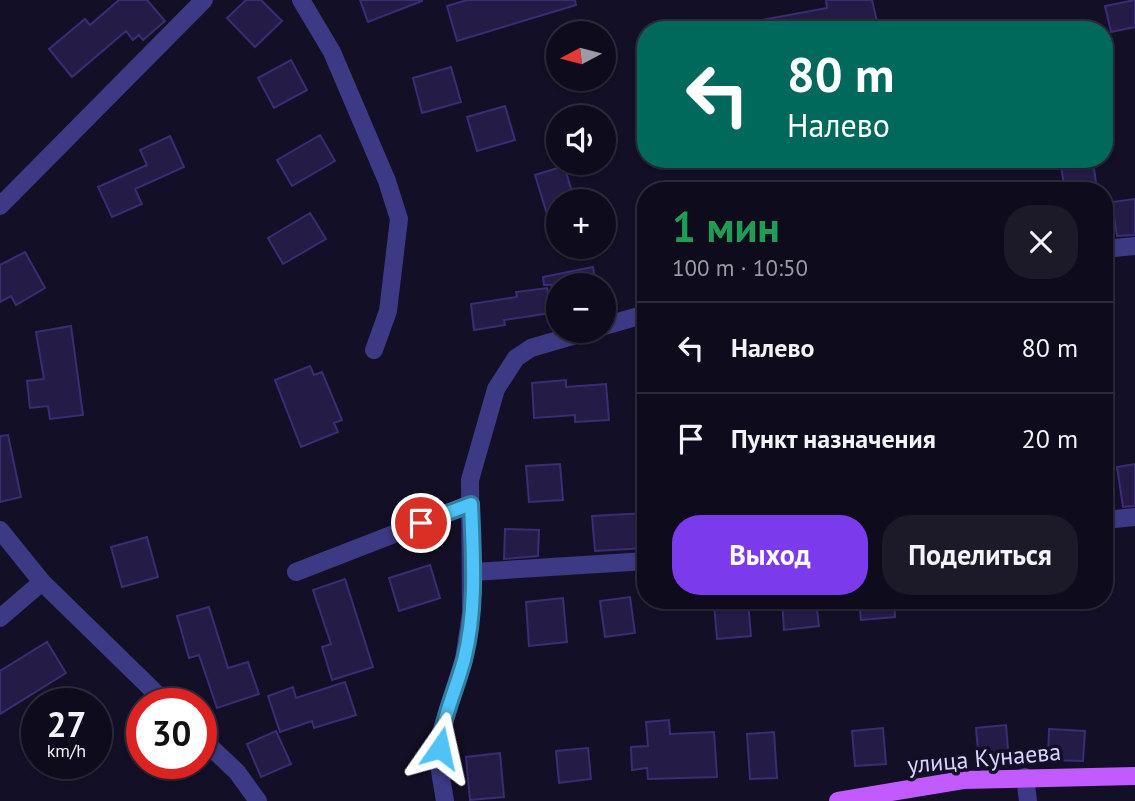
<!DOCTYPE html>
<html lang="ru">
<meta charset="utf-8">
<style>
:root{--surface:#0e0b1c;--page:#1c1929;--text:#f1f3f6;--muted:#9b9ba3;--line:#2e2b3b;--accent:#7c3aed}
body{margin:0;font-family:"PT Sans",sans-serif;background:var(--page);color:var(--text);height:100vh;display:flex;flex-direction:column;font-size:26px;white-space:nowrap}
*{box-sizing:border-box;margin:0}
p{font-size:23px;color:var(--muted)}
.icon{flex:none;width:38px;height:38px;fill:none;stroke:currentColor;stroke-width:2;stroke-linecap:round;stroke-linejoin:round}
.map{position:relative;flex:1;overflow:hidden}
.drawer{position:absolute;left:637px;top:182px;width:476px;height:427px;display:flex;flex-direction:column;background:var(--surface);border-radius:28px;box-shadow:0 2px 5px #0004,0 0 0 2px var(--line)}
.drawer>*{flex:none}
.hud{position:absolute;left:637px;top:21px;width:476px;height:147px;border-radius:28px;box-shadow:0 2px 5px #0004,0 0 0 2px var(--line);background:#00695c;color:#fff;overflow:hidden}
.needle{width:46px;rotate:263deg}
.buttons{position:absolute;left:546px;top:21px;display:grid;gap:14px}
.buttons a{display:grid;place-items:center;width:70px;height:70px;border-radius:50%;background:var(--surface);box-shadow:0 2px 5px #0004,0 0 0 2px var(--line);font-size:35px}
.speed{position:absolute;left:21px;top:688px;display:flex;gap:14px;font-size:35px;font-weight:700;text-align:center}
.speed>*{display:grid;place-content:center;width:91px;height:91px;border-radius:50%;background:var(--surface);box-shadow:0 2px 5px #0004,0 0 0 2px var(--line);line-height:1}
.speed small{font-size:18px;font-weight:400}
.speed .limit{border:10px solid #d22;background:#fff;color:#111}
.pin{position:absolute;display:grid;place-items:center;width:60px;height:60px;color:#fff;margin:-30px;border:4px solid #fff;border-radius:50%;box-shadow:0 2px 7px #0007}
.me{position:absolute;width:77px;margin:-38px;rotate:11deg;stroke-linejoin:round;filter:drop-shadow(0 0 5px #0008)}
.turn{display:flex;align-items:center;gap:24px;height:147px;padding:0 35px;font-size:32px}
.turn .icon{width:91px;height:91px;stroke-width:2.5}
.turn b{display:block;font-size:49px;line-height:60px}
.round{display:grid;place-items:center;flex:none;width:74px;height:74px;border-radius:28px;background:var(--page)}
.head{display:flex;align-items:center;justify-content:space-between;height:119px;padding:0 35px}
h1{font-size:42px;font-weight:700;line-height:52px;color:#1e9e55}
.action{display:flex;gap:14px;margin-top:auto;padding:14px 35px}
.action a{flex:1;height:80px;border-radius:28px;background:var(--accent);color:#fff;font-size:28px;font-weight:700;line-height:80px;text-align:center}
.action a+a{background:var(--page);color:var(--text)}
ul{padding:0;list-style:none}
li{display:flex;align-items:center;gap:21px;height:91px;padding:0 35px;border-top:2px solid var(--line)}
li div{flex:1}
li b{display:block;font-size:26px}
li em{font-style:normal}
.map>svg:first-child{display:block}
.building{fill:#241b47;stroke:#3b2d73;stroke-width:2}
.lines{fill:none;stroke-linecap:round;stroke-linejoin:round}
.minor{stroke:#3d3a85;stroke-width:18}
.major{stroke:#c25bff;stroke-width:18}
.route-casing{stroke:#337fa1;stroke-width:18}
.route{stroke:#4fc3f7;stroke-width:12}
.labels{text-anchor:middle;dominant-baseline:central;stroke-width:7;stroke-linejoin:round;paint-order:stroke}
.street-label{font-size:24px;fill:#d9d4ff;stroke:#130f26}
</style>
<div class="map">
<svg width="1135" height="801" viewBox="0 0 1135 801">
<rect width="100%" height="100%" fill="#130f26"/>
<!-- building -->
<path class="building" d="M119 0H147L165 21 143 40 139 35 133 40 126 31 72 77 49 49 85 19 90 25Z
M246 0H261L282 21 255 47 227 18Z
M360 0H422V1L368 22Z
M467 0H575L576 5 457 41 447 6Z
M826 0H872L879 30H758L757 21 827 8Z
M1135 0V27L1111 32 1105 6Z
M291 60 307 90 274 108 258 78Z
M451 67 461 102 422 113 413 78Z
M505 106 515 140 477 151 467 117Z
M320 135 335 161 292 186 277 160Z
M170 136 184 167 135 189 142 204 112 217 98 187 147 165 140 150Z
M1093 161 1097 191H1065L1061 166Z
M564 166 575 201H558V236L554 237 535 175Z
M1135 199V235L1117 236 1112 202Z
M310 213 326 239 283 264 268 238Z
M25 252 45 288 16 305 11 296 0 302V265Z
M593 267 596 285H544L543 277Z
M547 288 551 313 504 320 505 325 474 330 471 304 517 297 516 292Z
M71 326 83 415 50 419 48 406 30 408 27 381 44 379 36 332Z
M310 366 314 375 322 372 342 420 334 423 338 432 301 447 275 380Z
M566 380V387L606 384 609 420 575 422V415L534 418 532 383Z
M8 435 21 497 0 502V436Z
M560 464 563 500 529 502 526 466Z
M1135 464V506L1123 507 1117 467Z
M646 513V548L595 551 592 516Z
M505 529 539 530 538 556 504 559Z
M147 537 158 577 122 587 111 547Z
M430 565 440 598 399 611 389 578Z
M345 579 373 667 332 680 322 647 331 644 313 590Z
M630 597 635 633 605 637 600 601Z
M563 598 567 642 529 646 526 602Z
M782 600H816L819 626 784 630Z
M859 600H894L895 617 861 620Z
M748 601 751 636 717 639 714 604Z
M209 607 228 668 248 662 259 694 217 708 199 655 189 658 177 616Z
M47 642 66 673 0 714V671Z
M345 682 356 715 314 728 312 721 280 732 268 696 293 687 296 698Z
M669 720 670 734 714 732 717 777 648 779 647 768 632 770 631 747 648 746 646 722Z
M1006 725 1009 761 979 763 976 728Z
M883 728 886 764 855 766 852 731Z
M1049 729 1085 731 1083 761 1048 760Z
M276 731 291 764 261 777 247 744Z
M774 732 777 778 750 779 747 734Z
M588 748 591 779 559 783 556 751Z
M500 753 504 797 470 800 466 757Z"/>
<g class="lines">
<!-- minor -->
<path class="minor" d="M301 0 332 52 387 181 399 219 388 311 374 350
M0 206 204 0
M1104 249 1135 246
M604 326 646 314
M1104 520 1135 517
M0 530 42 582 167 704
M296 572 471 504
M473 572 646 561
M0 618 42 582
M201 738 237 772 258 801
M1025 777 1028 801
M445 801 439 765 441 732 464 659 471 613 470 480 496 389 516 358 531 348 589 331"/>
<!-- major -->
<path class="major" d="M838 801 963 780 1135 776"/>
</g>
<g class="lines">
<!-- route casing -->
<g class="route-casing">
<path id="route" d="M421 523 471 504C473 556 477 609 464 660 456 690 442 718 440 748"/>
</g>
<!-- route -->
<use href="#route" class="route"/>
</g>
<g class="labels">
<!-- street labels -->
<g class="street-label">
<text transform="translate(984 758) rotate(-5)">улица Кунаева</text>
</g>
</g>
</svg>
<div class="buttons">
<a><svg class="needle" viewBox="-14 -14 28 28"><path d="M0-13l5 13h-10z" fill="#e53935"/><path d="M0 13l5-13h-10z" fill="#9b9ba3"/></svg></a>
<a><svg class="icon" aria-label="sound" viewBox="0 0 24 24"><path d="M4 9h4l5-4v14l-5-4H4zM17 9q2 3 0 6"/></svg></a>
<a>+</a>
<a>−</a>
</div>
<div class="speed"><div>27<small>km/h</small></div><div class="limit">30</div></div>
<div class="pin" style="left:421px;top:523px;background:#d93025"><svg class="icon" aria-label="arrive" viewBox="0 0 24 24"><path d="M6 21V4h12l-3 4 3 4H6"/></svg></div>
<svg class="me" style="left:440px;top:748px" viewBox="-20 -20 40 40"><path d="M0-17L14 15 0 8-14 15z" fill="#4fc3f7" stroke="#fff" stroke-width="4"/></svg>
<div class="hud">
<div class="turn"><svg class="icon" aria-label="left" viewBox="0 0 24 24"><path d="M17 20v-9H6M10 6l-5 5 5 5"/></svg><div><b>80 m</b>Налево</div></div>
</div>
<section class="drawer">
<div class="head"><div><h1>1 мин</h1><p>100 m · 10:50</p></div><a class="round"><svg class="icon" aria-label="close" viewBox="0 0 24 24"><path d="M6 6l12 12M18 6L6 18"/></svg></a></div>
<ul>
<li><svg class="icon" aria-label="left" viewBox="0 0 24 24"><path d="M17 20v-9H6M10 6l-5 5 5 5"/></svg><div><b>Налево</b></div><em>80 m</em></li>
<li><svg class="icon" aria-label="arrive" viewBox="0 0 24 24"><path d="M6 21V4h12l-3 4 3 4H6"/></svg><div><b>Пункт назначения</b></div><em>20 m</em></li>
</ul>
<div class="action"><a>Выход</a><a>Поделиться</a></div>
</section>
</div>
